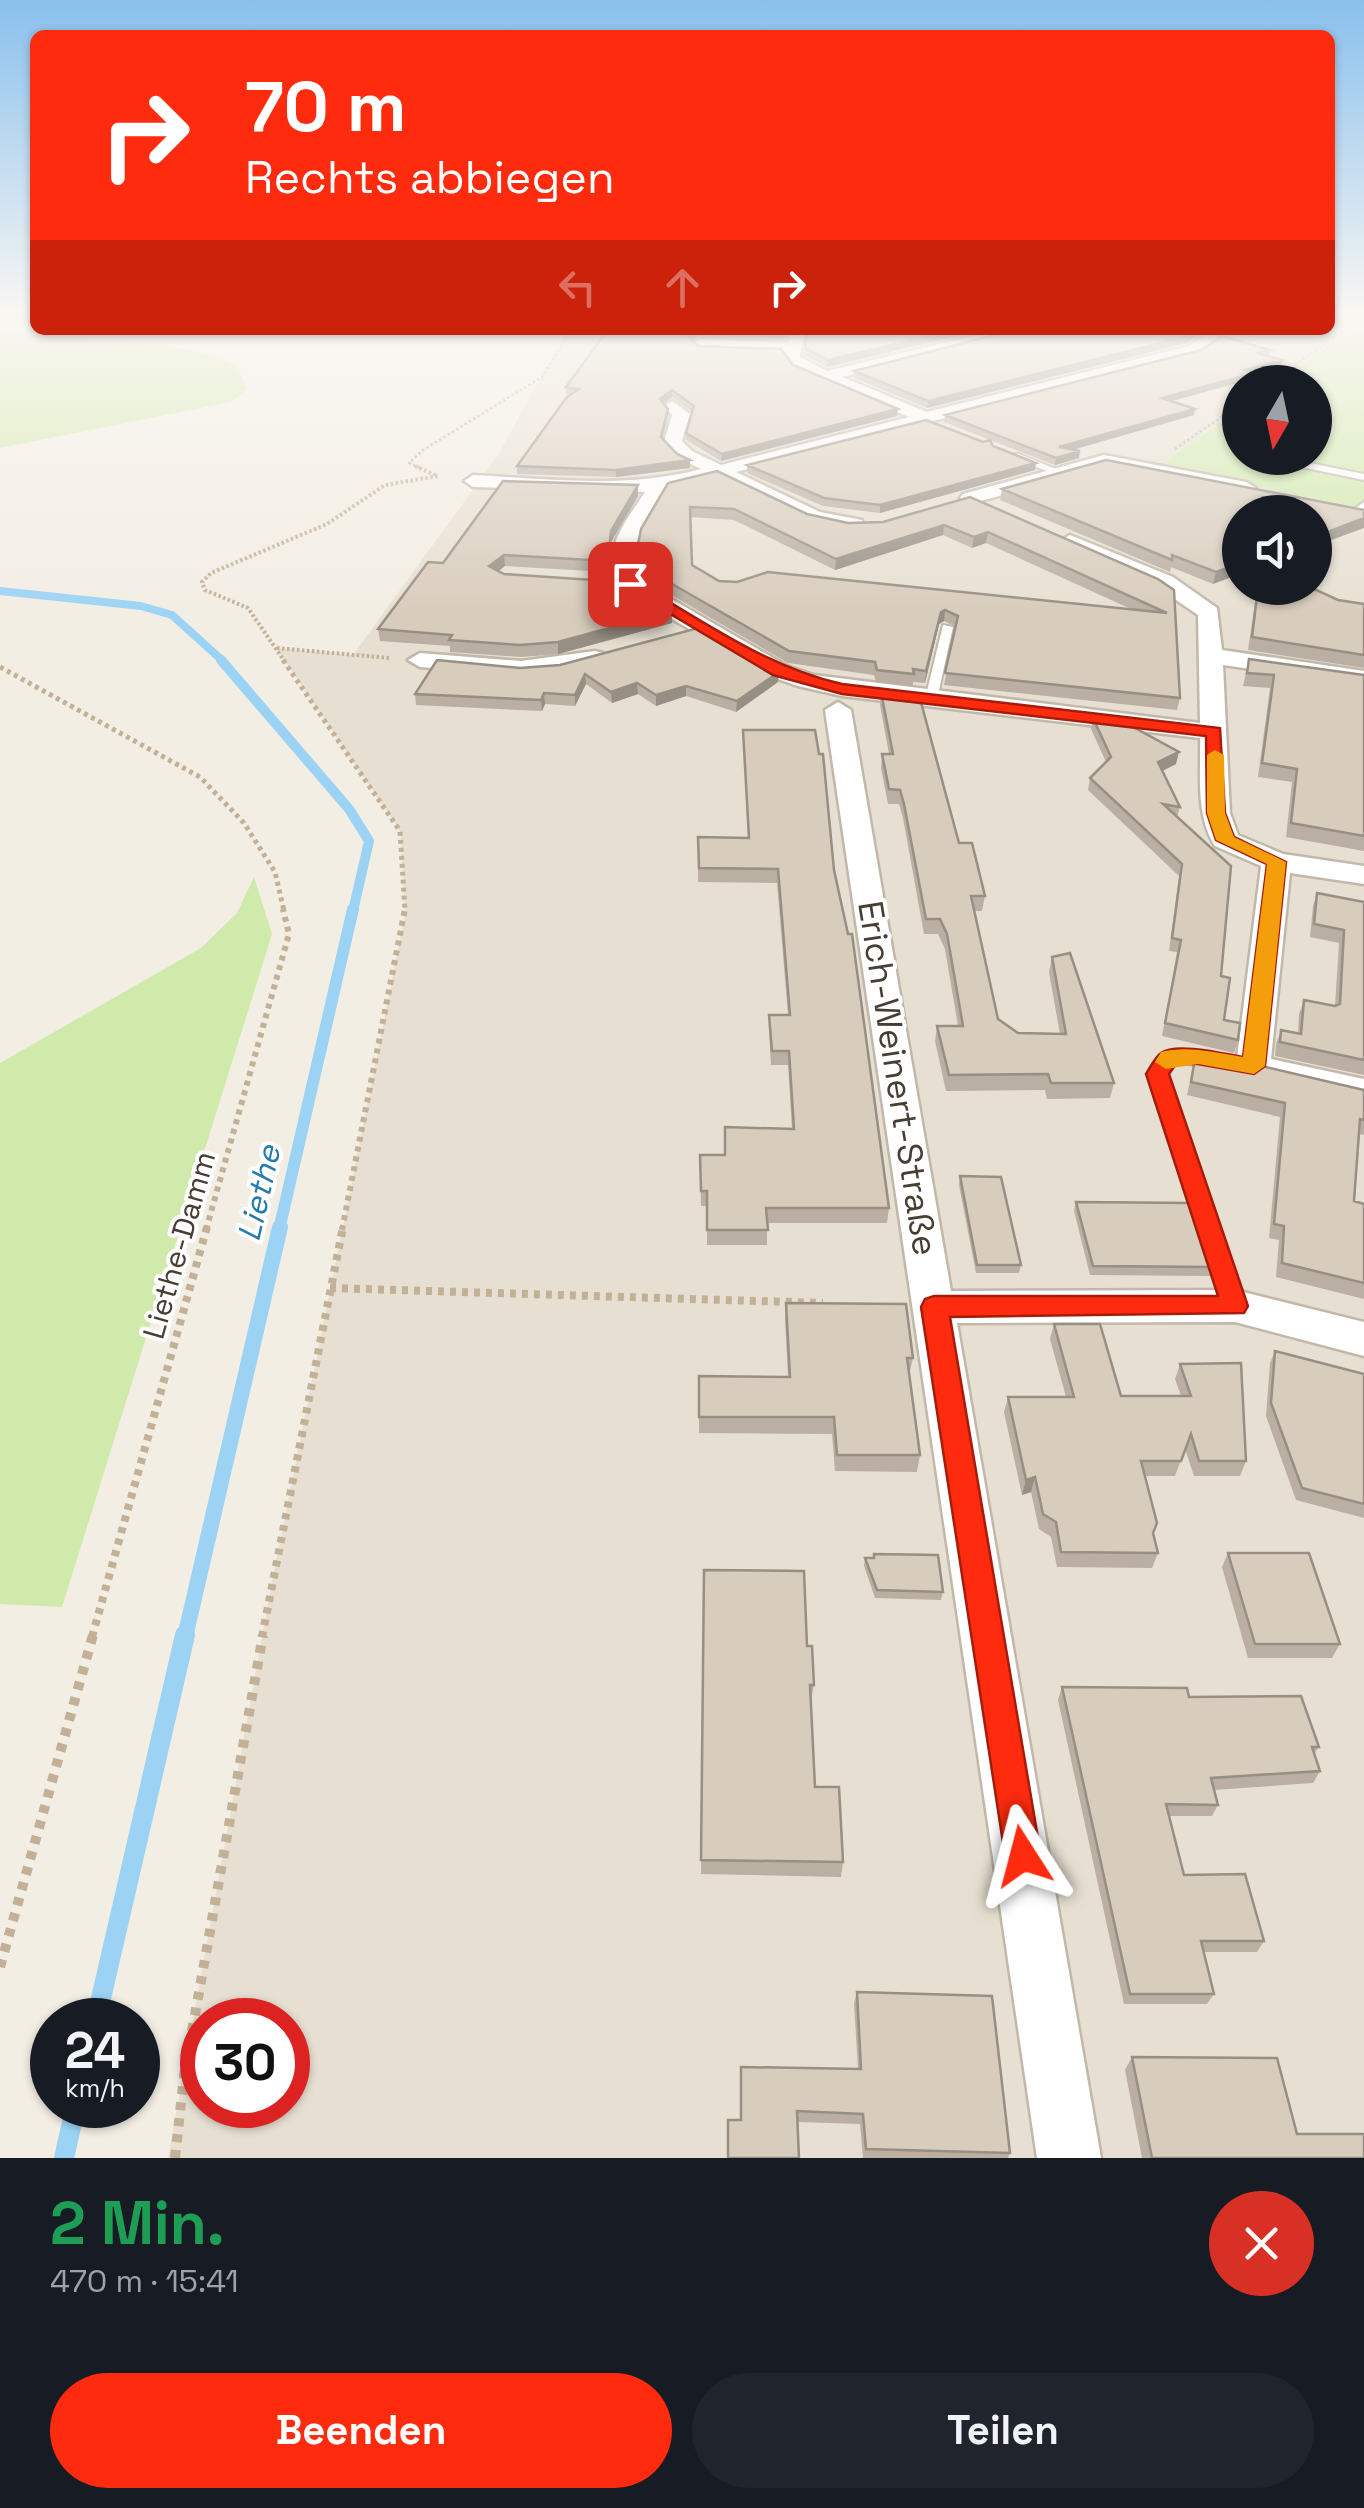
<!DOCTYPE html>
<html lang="de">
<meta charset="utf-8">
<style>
:root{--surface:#171b24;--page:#20242c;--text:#f1f3f6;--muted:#9ea1a6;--accent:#ff2b0f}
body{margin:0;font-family:"Space Grotesk",sans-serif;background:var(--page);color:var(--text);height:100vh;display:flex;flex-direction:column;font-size:38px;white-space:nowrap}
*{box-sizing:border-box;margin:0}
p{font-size:32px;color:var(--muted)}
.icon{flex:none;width:55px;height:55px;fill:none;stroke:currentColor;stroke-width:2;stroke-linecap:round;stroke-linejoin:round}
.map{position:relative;height:2158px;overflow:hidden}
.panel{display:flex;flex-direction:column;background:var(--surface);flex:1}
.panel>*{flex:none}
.hud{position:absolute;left:30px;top:30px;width:1305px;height:305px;border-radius:15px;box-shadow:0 2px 8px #0004;background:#ff2b0f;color:#fff;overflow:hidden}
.needle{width:65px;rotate:189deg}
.fabs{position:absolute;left:1222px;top:365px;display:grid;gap:20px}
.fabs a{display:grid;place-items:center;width:110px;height:110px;border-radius:50%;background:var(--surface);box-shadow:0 2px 8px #0004;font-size:50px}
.speed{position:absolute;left:30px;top:1998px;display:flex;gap:20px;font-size:50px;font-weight:700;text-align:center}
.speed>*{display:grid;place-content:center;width:130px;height:130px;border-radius:50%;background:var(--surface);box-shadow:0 2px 8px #0004;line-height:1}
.speed small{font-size:25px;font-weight:400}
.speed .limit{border:15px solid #d22;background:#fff;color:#111}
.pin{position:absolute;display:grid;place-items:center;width:85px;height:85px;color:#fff;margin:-42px;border-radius:20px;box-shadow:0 5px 15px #0006}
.me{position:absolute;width:110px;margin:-55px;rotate:351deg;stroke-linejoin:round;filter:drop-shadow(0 0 8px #0008)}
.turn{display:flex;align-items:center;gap:35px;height:210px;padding:0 50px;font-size:45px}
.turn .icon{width:130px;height:130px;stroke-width:2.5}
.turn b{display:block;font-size:70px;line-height:85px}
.lanes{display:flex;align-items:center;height:95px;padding:0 50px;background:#0003;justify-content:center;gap:50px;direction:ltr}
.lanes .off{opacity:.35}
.round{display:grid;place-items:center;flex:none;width:105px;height:105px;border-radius:52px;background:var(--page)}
.overview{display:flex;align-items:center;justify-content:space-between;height:170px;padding:0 50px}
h1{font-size:60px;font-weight:600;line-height:75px;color:#1e9e55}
.primary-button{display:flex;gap:20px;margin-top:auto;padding:20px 50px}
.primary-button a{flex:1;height:115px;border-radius:60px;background:var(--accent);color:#fff;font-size:40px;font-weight:600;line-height:115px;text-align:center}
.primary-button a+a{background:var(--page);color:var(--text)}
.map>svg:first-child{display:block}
.residential{fill:#e7e0d2;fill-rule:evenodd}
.green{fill:#cfeaaa}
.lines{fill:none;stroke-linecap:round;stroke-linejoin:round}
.stream-far4{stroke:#9cd3f4;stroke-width:8}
.stream-far3{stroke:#9cd3f4;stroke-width:10}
.stream-far2{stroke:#9cd3f4;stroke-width:12}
.stream-far1{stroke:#9cd3f4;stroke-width:16}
.stream{stroke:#9cd3f4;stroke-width:20}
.service-casing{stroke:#c2b8a9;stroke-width:4}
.minor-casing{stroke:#c2b8a9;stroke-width:5}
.path-far5{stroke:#c2b196;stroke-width:2.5;stroke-dasharray:2.5 2.5;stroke-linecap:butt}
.path-far4{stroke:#c2b196;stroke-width:4;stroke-dasharray:2.5 2.5;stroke-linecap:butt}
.path-far3{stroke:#c2b196;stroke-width:5;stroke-dasharray:4 4;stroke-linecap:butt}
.path-far2{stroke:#c2b196;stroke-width:6;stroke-dasharray:5 5;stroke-linecap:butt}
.path-far1{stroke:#c2b196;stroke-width:8;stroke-dasharray:6 6;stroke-linecap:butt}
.path{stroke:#c2b196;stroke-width:10;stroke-dasharray:8 8;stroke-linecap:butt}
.service{fill:#fff;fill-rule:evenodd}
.minor{fill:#fff;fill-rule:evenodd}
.wall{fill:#baafa2;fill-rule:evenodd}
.shaded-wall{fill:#978f84}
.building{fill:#d8ccbc;stroke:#978f84;stroke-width:2.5;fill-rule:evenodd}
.route{fill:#ff2b0f;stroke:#a61c0a;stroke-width:2.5}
.slow{fill:#f59e0b}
.labels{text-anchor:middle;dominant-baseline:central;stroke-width:8;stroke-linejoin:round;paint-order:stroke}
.street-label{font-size:30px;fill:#463e33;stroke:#fff}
.water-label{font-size:32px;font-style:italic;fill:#267aaf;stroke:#fff}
.near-street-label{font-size:35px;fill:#463e33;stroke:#fff}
</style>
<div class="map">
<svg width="1364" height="2158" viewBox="0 0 1364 2158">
<rect width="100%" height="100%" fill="#f3eee4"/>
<!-- residential -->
<path class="residential" d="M1330 315H1364V320L1276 382H1240V408L1161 464 1364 509V2158H168L273 1576 405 915 400 831 276 648 353 655 498 455 567 330H1330ZM1240 512H1315V588H1240ZM202 2020H288V2105H202Z"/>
<!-- green -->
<path class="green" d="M1364 320V509L1160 465 1240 408V458H1315V382H1276Z
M0 328 188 349 237 365 247 389 231 402 0 448Z
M254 877 272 934 62 1607 0 1604V1063L201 948 237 913Z"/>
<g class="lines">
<!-- stream-far4 -->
<path class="stream-far4" d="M0 591 141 606 172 615 224 662"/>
<!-- stream-far3 -->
<path class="stream-far3" d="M221 660 349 809 369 841 353 911"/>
<!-- stream-far2 -->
<path class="stream-far2" d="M279 1230 353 909"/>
<!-- stream-far1 -->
<path class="stream-far1" d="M185 1637 280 1227"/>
<!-- stream -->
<path class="stream" d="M96 2020 185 1635
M64 2158 76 2105"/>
<!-- service casing -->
<g class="service-casing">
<path id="service" d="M1013 454H1019L1063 472 1055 474 1013 458Z
M1290 459 1364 474V480L1287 464V460Z
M1364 502V510L1354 513V509Z
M943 625 953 627 937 699 931 703 925 699Z
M1169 1051 1218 1054 1227 1060 1218 1066 1174 1063 1167 1073 1245 1306 1242 1312 1235 1314 1228 1312 1225 1306 1149 1073 1163 1053Z"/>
</g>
<!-- minor casing -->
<g class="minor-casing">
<path id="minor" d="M791 330H805L800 357 827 371 998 330H1024L842 377 927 412 1189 346 1202 337 1200 330H1214L1218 339 1199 352 736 472 820 512 862 520V528L808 521 717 477 666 490 638 539 631 570 637 579 787 666 814 675 1200 723 1198 615 1157 587 1063 545 1060 541 1070 535 1173 577 1217 608 1222 650 1364 671V685L1223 665 1230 813 1238 835 1283 854 1364 866V884L1290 873 1271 1059 1364 1079V1103L1241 1074 1236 1066 1261 866 1215 846C1195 815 1201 773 1200 738L842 696 798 686 769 676 621 589C597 556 625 522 645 492L473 487 464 481 473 475C550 479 626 489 701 469L680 459 664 442 672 415 664 406 672 401 690 414 682 441 692 451 721 465 909 417 794 368 784 358 785 352 700 349 692 344 700 339 788 343Z
M1104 455 1246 482 1256 488 1246 494 1104 467 970 504 960 498 963 494Z
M595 651 603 653 607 658 603 663 521 675 420 667 408 660 420 653 521 661Z
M838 702 851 710 951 1291 1235 1290 1364 1322V1356L1235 1322 957 1323 1101 2158H1037L825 710Z"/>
</g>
<!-- path-far5 -->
<path class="path-far5" d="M1270 382 1364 317
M1175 449 1240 404
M420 468 409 463 423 450 542 377 571 330"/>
<!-- path-far4 -->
<path class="path-far4" d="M415 466 435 475
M277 648 389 658
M285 662 248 608 205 590 202 582 211 573 327 524 385 485 438 476"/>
<!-- path-far3 -->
<path class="path-far3" d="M283 660 400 831 405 911
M0 667 200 777 244 823 275 872 284 911"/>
<!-- path-far2 -->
<path class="path-far2" d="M206 1230 289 934 283 909
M342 1230 405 909"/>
<!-- path-far1 -->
<path class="path-far1" d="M330 1288 823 1303
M92 1637 207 1227
M262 1637 343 1227"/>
<!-- path -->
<path class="path" d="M0 1967 93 1635
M175 2158 184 2076 263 1635"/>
<!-- service -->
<use href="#service" class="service"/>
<!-- minor -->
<use href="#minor" class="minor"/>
</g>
<!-- wall -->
<path class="wall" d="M611 330H788L785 339 700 335 692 340 698 346 793 365 898 409 897 416 721 461 686 440V433L692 412 672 397 664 403 668 409V416L663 439 677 454 690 460V468L616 477 517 474V466L571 395 566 394V387Z
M982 330 827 367 804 355 805 348Z
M1199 330 1198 335 1187 343 927 408 854 378V371Z
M1270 350 1269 356H1267L1282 360 1281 366 1254 373 1252 379 1172 401 1194 415 1072 450 1079 458 1055 465 944 422 945 415Z
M983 442 1035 470 880 513 823 506 747 473V465Z
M668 483 848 523 883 522 970 497 1158 579 1180 698 1177 710 944 685 956 627 944 621 939 624 925 683 913 682V686L876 682 874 675 788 663 639 576 635 571V560ZM690 517 734 520 835 570 943 535 972 548 986 543 1131 609 719 581 692 565Z
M638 485V496L611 542 608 572 505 566 499 571 504 574 672 611V623L558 654 521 657 450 652V646L380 641 378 629 443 563Z
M1002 489 1315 512 1213 584 1171 567 1170 572 1000 500Z
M1257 588H1312L1338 600 1364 604V668L1248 650Z
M1249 659 1364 675V851L1286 837 1292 782 1258 777 1270 688 1243 686Z
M520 668 779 672 778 682 736 712 686 696 656 706 638 694 612 703 586 684 575 706 545 704 542 711 416 705 415 694Z
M881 692 985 896 982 911H974L998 1019 1018 1033 1060 1034 1049 972 1052 957 1114 1083 1110 1098 1047 1099 1045 1090 946 1091 935 1041 937 1026H958L945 949 938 934H924L903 818 899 804H888L881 768 882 754H889L880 705Z
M1093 718 1176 764 1162 771 1180 807 1177 817 1221 976 1224 1020 1238 1040 1234 1053 1162 1036 1177 952 1169 951 1179 876 1088 790 1090 778 1106 762 1091 729Z
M743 730 834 870 889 1208 887 1223H767V1245H707V1206H701L700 1155H724L792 1129 788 1065H771L769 1030V1015H788L777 883 698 882V837L748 838Z
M1317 893 1364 902V1075L1275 1056 1276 1044 1281 1030 1298 1034 1299 1014 1304 1000 1335 1006 1339 943 1310 937 1313 906Z
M1196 1052 1364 1090V1135L1359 1134 1354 1201 1364 1204V1299L1276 1277 1279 1240 1269 1238 1280 1117 1187 1095Z
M960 1176 1021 1265 1019 1273H976L959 1185Z
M1076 1202 1214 1267 1211 1276 1090 1275 1074 1211Z
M786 1303 913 1358 909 1375 920 1455 917 1472 835 1471 832 1434 699 1433V1376L788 1377 785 1320Z
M1054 1324 1121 1396H1181L1175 1379 1180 1364 1246 1461 1240 1476H1194L1185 1449 1175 1476H1145L1153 1533 1158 1553 1152 1568 1057 1567 1051 1537 1039 1529 1031 1492 1022 1495 1004 1412 1008 1397H1066L1050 1339Z
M1275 1351 1364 1374V1518L1296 1500 1266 1416 1270 1363Z
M1228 1553 1340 1644 1332 1658H1248L1222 1567Z
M865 1558 943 1592 941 1600 875 1598 864 1566Z
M704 1570 807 1646 814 1685 811 1700 815 1787 843 1862 841 1877 701 1874Z
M1062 1687 1189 1697 1319 1747 1314 1754 1320 1771 1313 1783 1214 1790 1218 1805 1212 1816H1169L1184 1875 1264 1941 1257 1952H1204L1214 1994 1207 2004H1124L1058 1700Z
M857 1992 1010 2153 1008 2158H863L860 2124 798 2122 799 2158H728V2120H740L741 2067 858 2069 854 2003Z
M1132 2057 1297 2134 1364 2158H1142L1125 2070Z"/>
<!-- shaded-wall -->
<path class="shaded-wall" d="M699 330H700V335L688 343V336Z
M956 330H982L827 367 828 360Z
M1199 330 1198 335 1187 343 927 408 928 401Z
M1282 360 1281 366 1254 373 1252 379 1161 404 1162 398 1245 370Z
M672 390V397L660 405V399Z
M898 409 897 416 721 461 722 454Z
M1195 409 1194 415 1058 454 1059 447Z
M1080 451 1079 458 1055 465 1056 458Z
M690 460V468L616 477V470Z
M1036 463 1035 470 880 513V505Z
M638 485V496L611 542 608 572 611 531Z
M1364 518V528L1315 546V536Z
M944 525 943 535 835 570 836 559Z
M988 532 986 543 972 548 974 537Z
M504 555 505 566 490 577 489 566Z
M1240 563V574L1213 584 1216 572Z
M945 610 944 621 939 624 925 683 926 671 941 612Z
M672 611V623L558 654V642Z
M779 672 778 682 736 712 737 701Z
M585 674 586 684 575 706V695Z
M637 683 638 694 612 703 611 692Z
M686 686V696L656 706V695Z
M544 693 545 704 542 711 541 700Z
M1179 752 1176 764 1156 774 1158 762Z
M1035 1477 1031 1492 1022 1495 1026 1480Z"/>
<!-- building -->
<path class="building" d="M611 330H699L688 336 698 346 781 349 793 365 898 409 722 454 686 433 694 406 672 390 660 399 668 409 661 437 677 454 690 460 616 470 517 466 567 397 579 389 566 387 606 332Z
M724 330H786L785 333Z
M808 330H956L828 360 805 348Z
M1015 330H1198L1189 336 928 401 854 371Z
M1222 336 1270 350 1257 353 1282 360 1245 370 1254 373 1162 398 1195 409 1059 447 1080 451 1056 458 945 415 1201 350Z
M926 420 983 442 990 440 993 446 1036 463 880 505 824 498 747 465Z
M1106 460 1364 510V518L1315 537V512H1240V563L1216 572 1172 555V560L1002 489Z
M717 471 807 514 848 523 883 522 970 497 1158 579 1174 590 1180 698 945 673 958 616 945 610 941 612 926 671 913 669 914 674 877 670 875 662 789 651 639 565 635 560 641 529 668 483ZM690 507 734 509 836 559 944 525 974 537 988 532 1167 613 768 572 737 582 719 581 692 565Z
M503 481 638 485 611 531 608 561 504 555 489 566 504 574 623 582 672 611 558 642 520 645 449 640 452 635 378 629 428 562 443 563Z
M1258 588H1312L1338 600 1364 604V655L1252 637Z
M698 628 779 672 737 701 686 686 656 695 637 683 611 692 585 674 575 695 544 693 541 700 415 694 437 660 520 668 560 665Z
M1249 659 1364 675V836L1291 823 1297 769 1262 763 1274 675 1247 673Z
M881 692 919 695 959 843H972L985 896H971L998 1019 1018 1033 1066 1034 1052 957 1070 953 1114 1083H1051L1048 1074 949 1075 937 1026H963L947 934 940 919H926L904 804 900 790 889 789 882 754H893Z
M1093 718 1122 721 1179 752 1158 762 1180 807 1163 804 1231 866 1221 976 1230 978 1224 1020 1240 1023 1238 1040 1165 1023 1181 940 1172 938 1182 864 1090 778 1111 757Z
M743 730H815L819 754H823L834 870 848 934H852L889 1208H766L768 1230H707V1191H701L700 1155H725V1127L794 1129 789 1051H772L769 1015H790L778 869 699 868 698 837 749 838Z
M1317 893 1364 902V1060L1280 1042 1281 1030 1301 1034 1304 1000 1335 1006 1340 1004 1344 930 1314 924Z
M1196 1052H1202L1364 1090V1120L1360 1119 1354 1201 1364 1204V1283L1282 1263 1284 1226 1274 1224 1285 1103 1191 1082Z
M960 1176 1001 1177 1021 1265H977Z
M1076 1202 1193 1203 1214 1267 1093 1266Z
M786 1303 906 1304 913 1358H907L920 1455H837L834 1417H699V1376L790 1377Z
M1054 1324H1100L1121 1396H1191L1180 1364 1241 1363 1246 1461H1199L1191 1434 1181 1461H1141L1157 1523 1153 1533 1158 1553 1061 1552 1056 1522 1043 1514 1035 1477 1026 1480 1008 1397H1074Z
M1275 1351 1364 1374V1504L1302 1488 1271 1403Z
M1228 1553H1309L1340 1644H1255Z
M874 1554 938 1555 943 1592 877 1590 865 1558H874Z
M704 1570 804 1571 807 1646H812L814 1685H810L815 1787H839L843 1862 701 1860Z
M1062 1687 1187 1688 1189 1697 1301 1696 1319 1747H1312L1320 1771 1211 1778 1218 1805 1166 1804 1184 1875 1245 1874 1264 1941H1201L1214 1994H1130Z
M857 1992 992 1996 1010 2153 866 2149 863 2114 797 2111 799 2158H728V2120H741V2067L861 2069Z
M1132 2057 1277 2058 1297 2134H1364V2158H1152Z"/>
<!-- sky -->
<linearGradient id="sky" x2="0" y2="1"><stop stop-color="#89c0ed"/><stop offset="0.51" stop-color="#faf7f3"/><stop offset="1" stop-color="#faf7f3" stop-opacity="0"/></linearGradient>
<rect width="1364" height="617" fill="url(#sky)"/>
<!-- route -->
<path class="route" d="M625 581H634C702 620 766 667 842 684L1220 728 1225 813 1234 837 1286 862 1265 1066 1254 1074 1198 1064H1176L1169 1074 1248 1306 1244 1313 950 1317 1041 1856 1036 1869 1023 1874 1010 1869 1005 1856 921 1307 925 1299 934 1296H1218L1146 1074C1150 1068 1155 1057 1161 1053 1176 1042 1225 1054 1243 1057L1267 864 1216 840 1207 813 1206 736 842 694 773 675 625 587Z"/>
<!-- slow -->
<path class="slow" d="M1215 750 1224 755 1225 813 1234 837 1286 862 1265 1066 1254 1074 1198 1064 1166 1069 1155 1062 1161 1052C1188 1045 1216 1053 1243 1057L1267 864 1216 840 1207 813V755Z"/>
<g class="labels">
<!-- street labels -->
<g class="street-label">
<text transform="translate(179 1245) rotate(-74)">Liethe-Damm</text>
</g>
<!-- water labels -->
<g class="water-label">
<text transform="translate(259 1193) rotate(-77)">Liethe</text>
</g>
<!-- near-street labels -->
<g class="near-street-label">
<text transform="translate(898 1078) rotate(81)">Erich-Weinert-Straße</text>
</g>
</g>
</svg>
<div class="fabs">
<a><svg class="needle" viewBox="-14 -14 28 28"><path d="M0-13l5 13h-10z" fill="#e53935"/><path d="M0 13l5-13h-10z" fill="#9ea1a6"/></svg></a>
<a><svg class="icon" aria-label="sound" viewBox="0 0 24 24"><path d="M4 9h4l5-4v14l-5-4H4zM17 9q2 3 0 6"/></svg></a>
</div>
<div class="speed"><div>24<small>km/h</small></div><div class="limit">30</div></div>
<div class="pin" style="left:630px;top:584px;background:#d93025"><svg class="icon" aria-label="arrive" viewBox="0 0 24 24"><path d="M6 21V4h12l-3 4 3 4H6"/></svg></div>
<svg class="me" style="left:1023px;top:1856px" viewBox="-20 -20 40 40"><path d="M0-17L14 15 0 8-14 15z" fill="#ff2b0f" stroke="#fff" stroke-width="4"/></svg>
<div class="hud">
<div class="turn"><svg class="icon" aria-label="right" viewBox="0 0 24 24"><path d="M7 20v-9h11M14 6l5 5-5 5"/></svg><div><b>70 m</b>Rechts abbiegen</div></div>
<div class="lanes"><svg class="icon off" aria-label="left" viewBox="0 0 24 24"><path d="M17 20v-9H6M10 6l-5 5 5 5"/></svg><svg class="icon off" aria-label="ahead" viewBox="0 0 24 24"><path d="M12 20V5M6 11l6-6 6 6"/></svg><svg class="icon" aria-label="right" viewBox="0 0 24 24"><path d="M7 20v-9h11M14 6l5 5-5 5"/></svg></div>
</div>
</div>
<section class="panel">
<div class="overview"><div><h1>2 Min.</h1><p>470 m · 15:41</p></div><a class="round" style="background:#d93025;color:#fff"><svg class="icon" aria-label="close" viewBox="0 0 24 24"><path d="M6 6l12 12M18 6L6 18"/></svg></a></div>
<div class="primary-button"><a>Beenden</a><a>Teilen</a></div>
</section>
